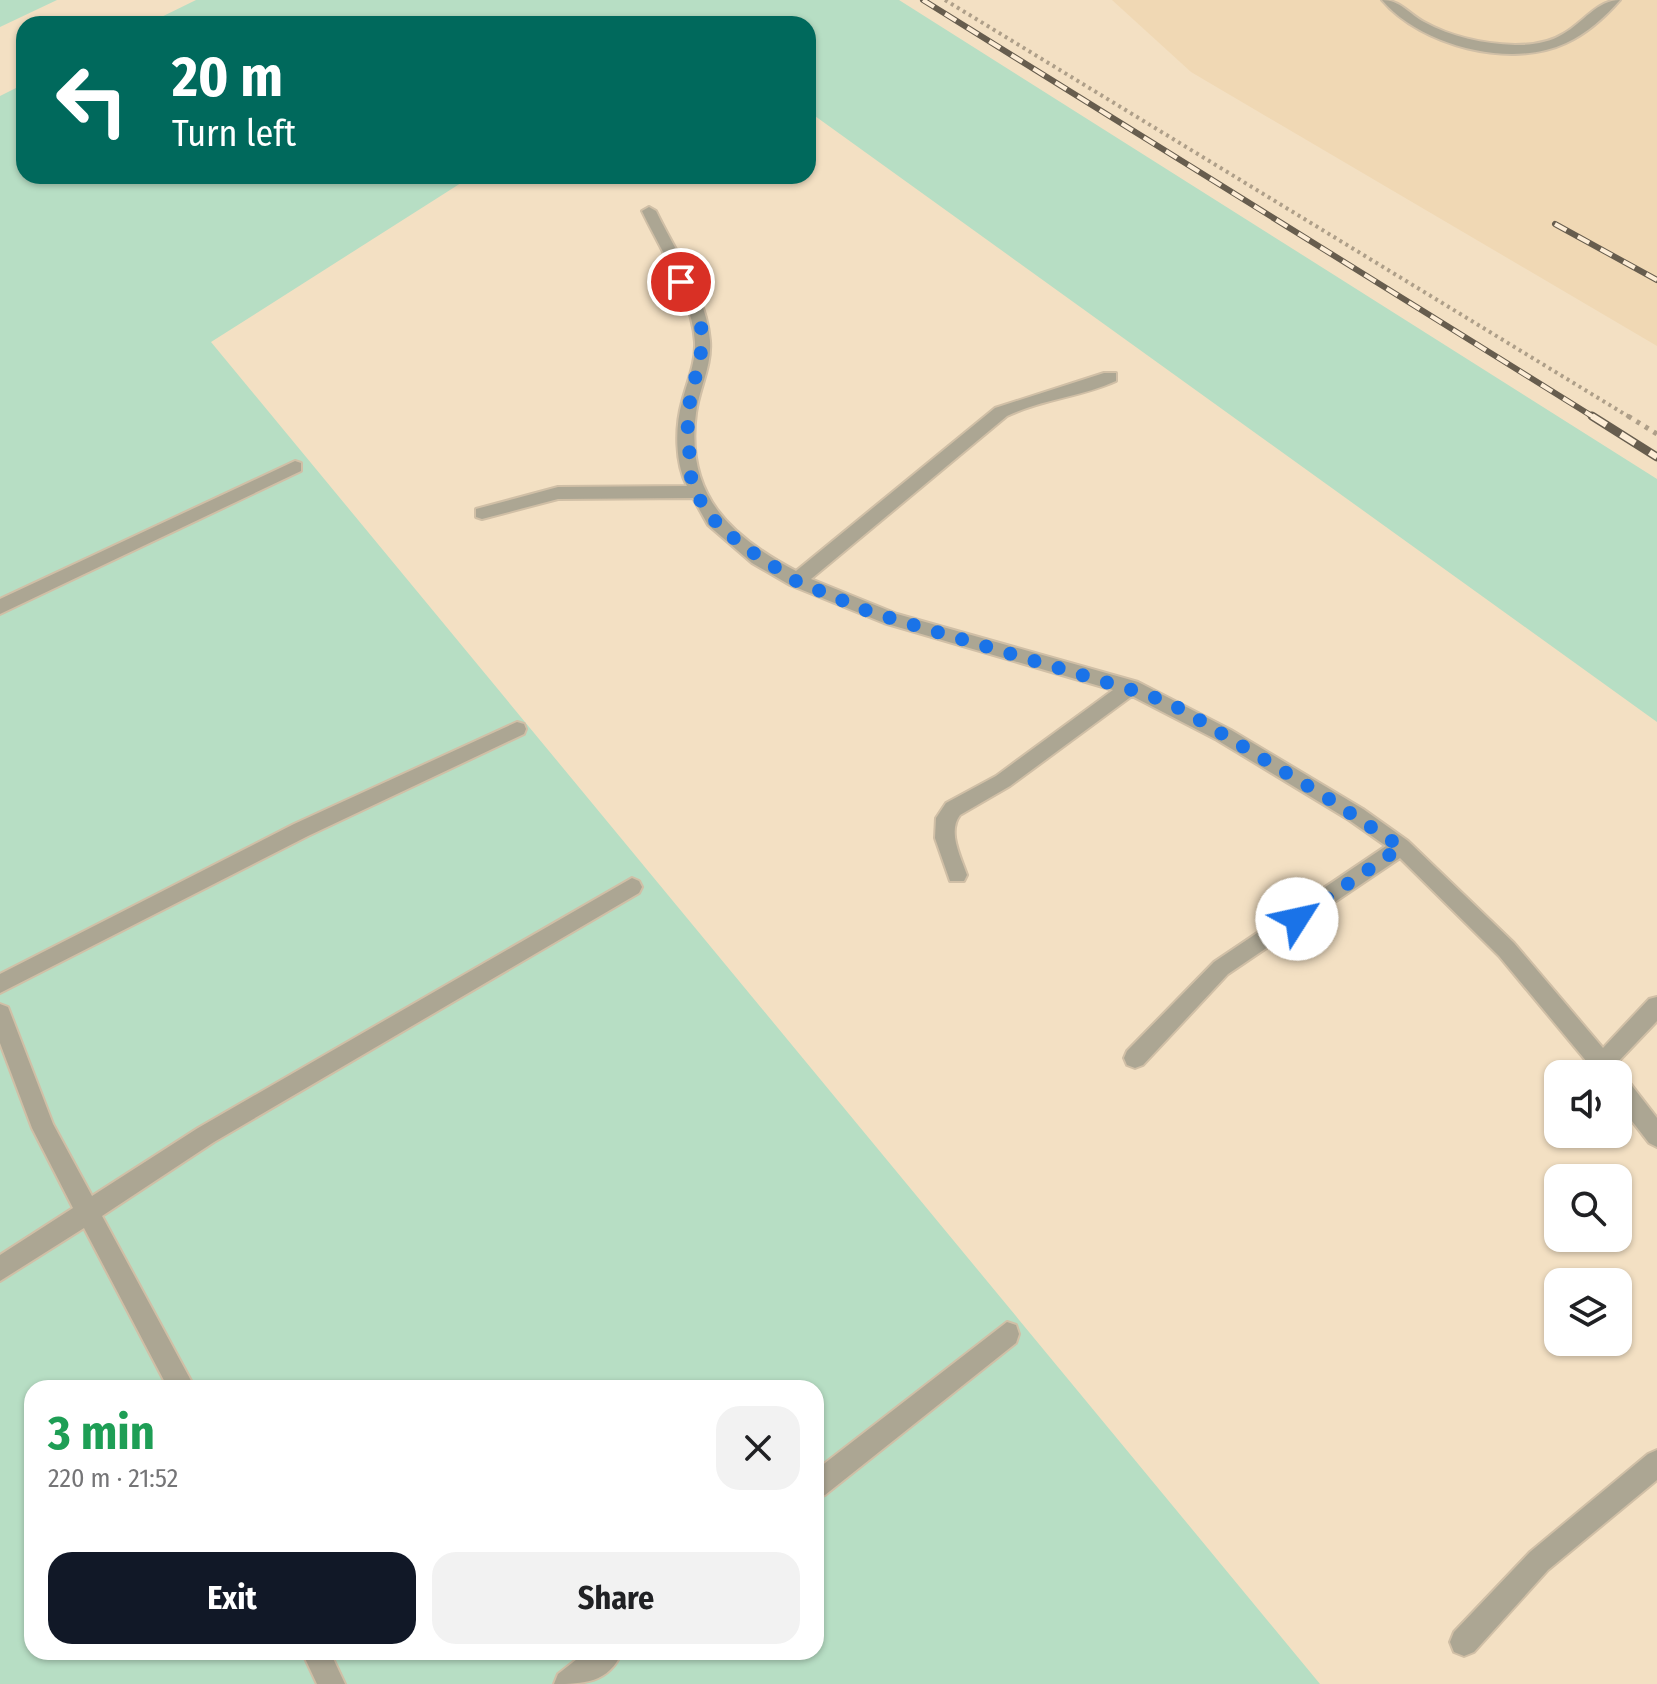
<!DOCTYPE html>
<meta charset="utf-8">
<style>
:root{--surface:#fff;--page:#f2f2f2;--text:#202124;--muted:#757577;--accent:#111827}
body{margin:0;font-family:"Fira Sans Condensed",sans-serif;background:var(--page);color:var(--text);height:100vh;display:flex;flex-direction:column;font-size:30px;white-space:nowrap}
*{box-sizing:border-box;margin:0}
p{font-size:26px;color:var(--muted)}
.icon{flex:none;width:44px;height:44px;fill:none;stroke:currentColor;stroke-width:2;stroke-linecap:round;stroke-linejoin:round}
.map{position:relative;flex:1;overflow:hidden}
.drawer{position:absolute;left:24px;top:1380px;width:800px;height:280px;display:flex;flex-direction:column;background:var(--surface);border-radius:24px;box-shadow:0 2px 6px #0004}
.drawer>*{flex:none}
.banner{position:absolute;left:16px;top:16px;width:800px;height:168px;border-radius:24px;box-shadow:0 2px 6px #0004;background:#00695c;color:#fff;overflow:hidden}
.controls{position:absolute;left:1544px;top:1060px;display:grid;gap:16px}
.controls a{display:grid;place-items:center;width:88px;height:88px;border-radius:16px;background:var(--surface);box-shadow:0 2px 6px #0004;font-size:40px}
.pin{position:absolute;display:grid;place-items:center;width:68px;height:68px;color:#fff;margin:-34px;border:4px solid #fff;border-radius:50%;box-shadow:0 2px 8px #0007}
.me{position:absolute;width:88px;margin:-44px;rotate:55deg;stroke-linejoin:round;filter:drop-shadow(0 0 6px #0008)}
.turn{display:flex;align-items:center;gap:28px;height:168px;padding:0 24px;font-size:36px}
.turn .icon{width:104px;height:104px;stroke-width:2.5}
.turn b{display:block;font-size:56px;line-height:68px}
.round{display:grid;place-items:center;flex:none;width:84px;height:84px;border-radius:24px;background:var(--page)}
.headline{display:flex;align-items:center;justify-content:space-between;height:136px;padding:0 24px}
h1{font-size:48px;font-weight:700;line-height:60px;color:#1e9e55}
.button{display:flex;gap:16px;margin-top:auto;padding:16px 24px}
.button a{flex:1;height:92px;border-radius:24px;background:var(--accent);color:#fff;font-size:32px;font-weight:700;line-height:92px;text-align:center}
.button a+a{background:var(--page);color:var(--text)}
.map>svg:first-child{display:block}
.built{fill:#f0d8b4}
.green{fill:#b7dec4;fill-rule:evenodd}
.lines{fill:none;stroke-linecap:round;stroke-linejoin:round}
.minor-casing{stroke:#d0bfa6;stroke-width:4}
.path-far1{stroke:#ae9f89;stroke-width:4;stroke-dasharray:3 4;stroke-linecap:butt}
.path{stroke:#ae9f89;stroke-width:5;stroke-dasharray:4 6;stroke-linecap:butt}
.minor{fill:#aca693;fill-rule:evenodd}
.rail-far1-casing{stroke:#675d4e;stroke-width:6}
.rail-casing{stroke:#675d4e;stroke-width:9}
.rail-far1{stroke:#fdedd6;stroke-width:4;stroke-dasharray:13;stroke-linecap:butt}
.rail{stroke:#fdedd6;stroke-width:6;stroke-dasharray:17;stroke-linecap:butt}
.route{stroke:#1a73e8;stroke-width:14;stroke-dasharray:0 25.2}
</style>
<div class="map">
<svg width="1657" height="1684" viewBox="0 0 1657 1684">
<rect width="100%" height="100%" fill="#f3e0c3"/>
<!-- built -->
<path class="built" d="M1112 0H1657V346L1191 72Z"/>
<!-- green -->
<path class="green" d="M0 0H57L0 27Z
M196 0H899L1657 479V722L808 111V24H147Z
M24 84V176H472L211 342 1320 1684H0V96ZM32 1388H816V1652H32Z"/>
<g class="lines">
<!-- minor casing -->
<g class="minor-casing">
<path id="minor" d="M1382 0C1400 0 1409 14 1424 22 1451 37 1484 44 1515 45 1531 45 1549 43 1563 34 1583 23 1597 0 1620 0 1606 16 1586 34 1566 43 1511 69 1421 46 1382 0Z
M649 207 656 211C675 251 707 296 710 341 712 366 699 389 696 413 685 495 730 536 796 571L995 408 1104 373H1116V381C1081 397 1042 399 1007 416L811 579 897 614 1138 682 1231 730 1363 809 1408 841 1514 943 1603 1048 1649 999 1657 997V1021L1616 1064 1620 1076 1626 1078 1657 1118V1147L1649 1143 1618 1103V1074H1597L1499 956 1400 858 1228 974 1143 1065 1135 1068 1127 1065 1124 1058 1127 1051 1214 962 1386 846 1349 820 1217 740 1132 696 1010 786 960 815C947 832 961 857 967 875L964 881H950L935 838 936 818 946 803 996 776 1113 690 884 623 790 585 752 563 708 525 693 498 558 499 482 519 476 517V509L558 487 687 486C675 463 675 427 682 402 687 382 696 363 695 342 692 297 661 251 642 211Z
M295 461 301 463V471L0 614V599Z
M517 722 524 724 526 729 524 734 308 836 0 993V974L294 824Z
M632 878 639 881 642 887 639 893 214 1142 102 1216 195 1388H168L84 1228 0 1281V1255L73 1208 32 1128 0 1043V1004L8 1007 53 1124 92 1196 198 1128Z
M1007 1322 1016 1325 1019 1334 1016 1343 825 1495 816 1499V1470Z
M1657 1450V1480L1548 1570 1474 1652 1464 1656 1454 1652 1450 1642 1454 1632 1530 1552 1648 1454Z
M302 1652H330L345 1684H317Z
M586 1652H622C609 1683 583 1684 554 1684L558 1674Z"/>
</g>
<!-- path-far1 -->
<path class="path-far1" d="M945 0 1631 418"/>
<!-- path -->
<path class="path" d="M1628 416 1657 434"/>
<!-- minor -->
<use href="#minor" class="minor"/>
<!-- rail-far1 casing -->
<g class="rail-far1-casing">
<path id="rail-far1" d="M923 0 1595 418
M1555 224 1657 280"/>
</g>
<!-- rail casing -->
<g class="rail-casing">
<path id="rail" d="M1592 416 1657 457"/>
</g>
<!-- rail-far1 -->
<use href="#rail-far1" class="rail-far1"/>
<!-- rail -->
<use href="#rail" class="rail"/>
</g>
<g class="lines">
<!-- route -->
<path class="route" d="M681 282 702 330 703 343 687 415 691 477 700 500 718 525 746 548 796 581 870 612 1149 695 1183 710 1329 799 1401 847 1297 919"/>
</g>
</svg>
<div class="controls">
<a><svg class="icon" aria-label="sound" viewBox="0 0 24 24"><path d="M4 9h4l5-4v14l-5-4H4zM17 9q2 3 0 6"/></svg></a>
<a><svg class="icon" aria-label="search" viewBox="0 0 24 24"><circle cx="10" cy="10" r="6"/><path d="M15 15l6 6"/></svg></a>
<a><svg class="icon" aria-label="layers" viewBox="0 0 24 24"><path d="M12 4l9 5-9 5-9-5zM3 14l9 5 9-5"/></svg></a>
</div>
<div class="pin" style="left:681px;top:282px;background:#d93025"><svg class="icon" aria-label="arrive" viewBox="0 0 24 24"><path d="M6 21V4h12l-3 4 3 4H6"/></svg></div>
<svg class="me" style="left:1297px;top:919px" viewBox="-20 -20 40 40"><circle r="19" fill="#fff"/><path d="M0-13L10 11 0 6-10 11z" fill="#1a73e8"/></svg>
<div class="banner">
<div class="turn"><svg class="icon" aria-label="left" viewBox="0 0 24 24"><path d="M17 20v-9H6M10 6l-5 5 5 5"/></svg><div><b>20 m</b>Turn left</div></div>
</div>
<section class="drawer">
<div class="headline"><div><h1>3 min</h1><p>220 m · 21:52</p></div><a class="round"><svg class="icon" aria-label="close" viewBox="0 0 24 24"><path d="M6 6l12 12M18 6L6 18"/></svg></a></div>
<div class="button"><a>Exit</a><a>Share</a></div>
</section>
</div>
